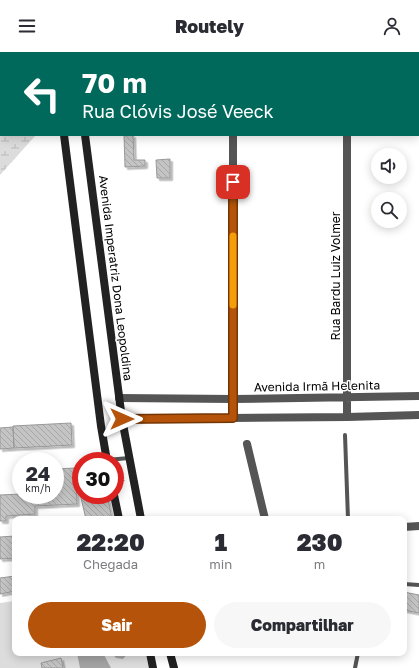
<!DOCTYPE html>
<html lang="pt">
<meta charset="utf-8">
<style>
:root{--surface:#fff;--page:#f7f7f7;--text:#2b2b33;--muted:#7c7c81;--accent:#b45309}
body{margin:0;font-family:"Golos Text",sans-serif;background:var(--page);color:var(--text);height:100vh;display:flex;flex-direction:column;font-size:15px;white-space:nowrap}
*{box-sizing:border-box;margin:0}
p{font-size:13px;color:var(--muted)}
.icon{flex:none;width:22px;height:22px;fill:none;stroke:currentColor;stroke-width:2;stroke-linecap:round;stroke-linejoin:round}
.map{position:relative;flex:1;overflow:hidden}
.panel{position:absolute;left:12px;top:464px;width:395px;height:140px;display:flex;flex-direction:column;background:var(--surface);border-radius:8px;box-shadow:0 2px 10px #0003}
.panel>*{flex:none}
.banner{position:absolute;left:0px;top:0px;width:419px;height:84px;box-shadow:0 2px 10px #0003;background:#00695c;color:#fff;overflow:hidden}
.tools{position:absolute;left:371px;top:96px;display:grid;gap:8px}
.tools a{display:grid;place-items:center;width:36px;height:36px;border-radius:50%;background:var(--surface);box-shadow:0 2px 10px #0003;font-size:20px}
.speed{position:absolute;left:12px;top:400px;display:flex;gap:8px;font-size:20px;font-weight:700;text-align:center}
.speed>*{display:grid;place-content:center;width:52px;height:52px;border-radius:50%;background:var(--surface);box-shadow:0 2px 10px #0003;line-height:1}
.speed small{font-size:10px;font-weight:400}
.speed .limit{border:6px solid #d22;background:#fff;color:#111}
.pin{position:absolute;display:grid;place-items:center;width:34px;height:34px;color:#fff;margin:-17px;border-radius:8px;box-shadow:0 2px 6px #0006}
.me{position:absolute;width:44px;margin:-22px;rotate:90deg;stroke-linejoin:round;filter:drop-shadow(0 0 3px #0008)}
.turn{display:flex;align-items:center;gap:14px;height:84px;padding:0 16px;font-size:18px}
.turn .icon{width:52px;height:52px;stroke-width:2.5}
.turn b{display:block;font-size:28px;line-height:34px}
.eta{display:flex;justify-content:space-evenly;align-items:center;height:68px;text-align:center}
.eta b{font-size:24px;font-weight:800;line-height:28px}
.cta{display:flex;gap:8px;margin-top:auto;padding:8px 16px}
.cta a{flex:1;height:46px;border-radius:24px;background:var(--accent);color:#fff;font-size:16px;font-weight:800;line-height:46px;text-align:center}
.cta a+a{background:var(--page);color:var(--text)}
header{display:flex;justify-content:space-between;align-items:center;height:52px;padding:0 16px;background:var(--surface);font-size:18px;font-weight:800}
.map>svg:first-child{display:block}
.grass{fill:#dcdcdc}
.wetland{fill:url(#wetland-marsh)}
.water{fill:#a3a3a3}
.building{fill:url(#building-back-hatch);stroke:#999;filter:url(#shadow)}
.lines{fill:none;stroke-linecap:round;stroke-linejoin:round}
.path{stroke:#777;stroke-width:2;stroke-dasharray:1 2;stroke-linecap:butt}
.lane{stroke:#555;stroke-width:4}
.street{stroke:#555;stroke-width:8}
.secondary{stroke:#222;stroke-width:8}
.route-casing{stroke:#753606;stroke-width:10}
.route{stroke:#b45309;stroke-width:7}
.slow{stroke:#f59e0b;stroke-width:7}
.labels{text-anchor:middle;dominant-baseline:central;stroke-width:3;stroke-linejoin:round;paint-order:stroke}
.street-label{font-size:12px;fill:#000;stroke:#fff}
</style>
<header><svg class="icon" aria-label="menu" viewBox="0 0 24 24"><path d="M4 6h16M4 12h16M4 18h16"/></svg>Routely<svg class="icon" aria-label="person" viewBox="0 0 24 24"><circle cx="12" cy="8" r="4"/><path d="M4 21q1-7 8-7t8 7"/></svg></header>
<div class="map">
<svg width="419" height="616" viewBox="0 0 419 616">
<defs>
<pattern id="wetland-marsh" width="20" height="14" patternUnits="userSpaceOnUse"><rect width="20" height="14" fill="#dcdcdc"/><path d="M1 5h8M5 5V1M11 12h8M15 12V8" fill="none" stroke="#bbb"/></pattern>
<pattern id="building-back-hatch" width="6" height="6" patternUnits="userSpaceOnUse"><rect width="6" height="6" fill="#c4c4c4"/><path d="M-1 5l2 2M0 0l6 6M5-1l2 2" fill="none" stroke="#a7a7a7"/></pattern>
<filter id="shadow"><feDropShadow dx="2.5" dy="2.5" stdDeviation="0" flood-color="#0004"/></filter>
</defs>
<rect width="100%" height="100%" fill="#fff"/>
<!-- grass -->
<path class="grass" d="M15 549V601H147L150 616H0V551Z"/>
<!-- wetland -->
<path class="wetland" d="M0 0 39 1H1V83H36L0 123Z"/>
<!-- water -->
<path class="water" d="M77 601H103L111 616H80Z
M112 601H128L123 607 116 606Z"/>
<!-- building -->
<path class="building" d="M124 83H133L134 108H145V114L125 115Z
M170 107V126H157L156 108Z
M71 371 72 393 14 396 13 374Z
M13 375 14 396 0 397V376Z
M76 416 77 452 35 454V462L6 464V469H0V443L21 442 55 443V417Z
M80 442 107 443 112 467H86Z
M15 484V506L0 507V485Z
M15 524V539L0 542V526Z
M404 540 419 543V561L404 558Z
M61 606 63 616H42L41 611Z"/>
<g class="lines">
<!-- path -->
<path class="path" d="M120 414 124 429"/>
<!-- lane -->
<path class="lane" d="M345 383 348 467
M107 408 129 406
M404 532 419 533
M355 616 358 601"/>
<!-- street -->
<path class="street" d="M345 0V1
M418 48H419
M233 83V366
M347 83V365
M119 346 233 347 419 344
M122 367 347 365 419 363
M247 392 265 467
M404 475 419 474"/>
<!-- secondary -->
<path class="secondary" d="M53 0V1
M73 0V1
M64 83 101 374 107 409
M85 83 122 367 141 467
M114 443 119 467
M150 601 153 616
M170 601 174 616"/>
</g>
<g class="lines">
<!-- route casing -->
<g class="route-casing">
<path id="route" d="M122 367 233 366V130"/>
</g>
<!-- route -->
<use href="#route" class="route"/>
<!-- slow -->
<path class="slow" d="M233 184V253"/>
</g>
<g class="labels">
<!-- street labels -->
<g class="street-label">
<text transform="translate(335 224) rotate(-90)">Rua Bardu Luiz Volmer</text>
<text transform="translate(116 226) rotate(83)">Avenida Imperatriz Dona Leopoldina</text>
<text transform="translate(317 334) rotate(-1)">Avenida Irmã Helenita</text>
</g>
</g>
</svg>
<div class="tools">
<a><svg class="icon" aria-label="sound" viewBox="0 0 24 24"><path d="M4 9h4l5-4v14l-5-4H4zM17 9q2 3 0 6"/></svg></a>
<a><svg class="icon" aria-label="search" viewBox="0 0 24 24"><circle cx="10" cy="10" r="6"/><path d="M15 15l6 6"/></svg></a>
</div>
<div class="speed"><div>24<small>km/h</small></div><div class="limit">30</div></div>
<div class="pin" style="left:233px;top:130px;background:#d93025"><svg class="icon" aria-label="arrive" viewBox="0 0 24 24"><path d="M6 21V4h12l-3 4 3 4H6"/></svg></div>
<svg class="me" style="left:122px;top:367px" viewBox="-20 -20 40 40"><path d="M0-17L14 15 0 8-14 15z" fill="#b45309" stroke="#fff" stroke-width="4"/></svg>
<div class="banner">
<div class="turn"><svg class="icon" aria-label="left" viewBox="0 0 24 24"><path d="M17 20v-9H6M10 6l-5 5 5 5"/></svg><div><b>70 m</b>Rua Clóvis José Veeck</div></div>
</div>
<section class="panel">
<div class="eta">
<div><b>22:20</b><p>Chegada</p></div>
<div><b>1</b><p>min</p></div>
<div><b>230</b><p>m</p></div>
</div>
<div class="cta"><a>Sair</a><a>Compartilhar</a></div>
</section>
</div>
